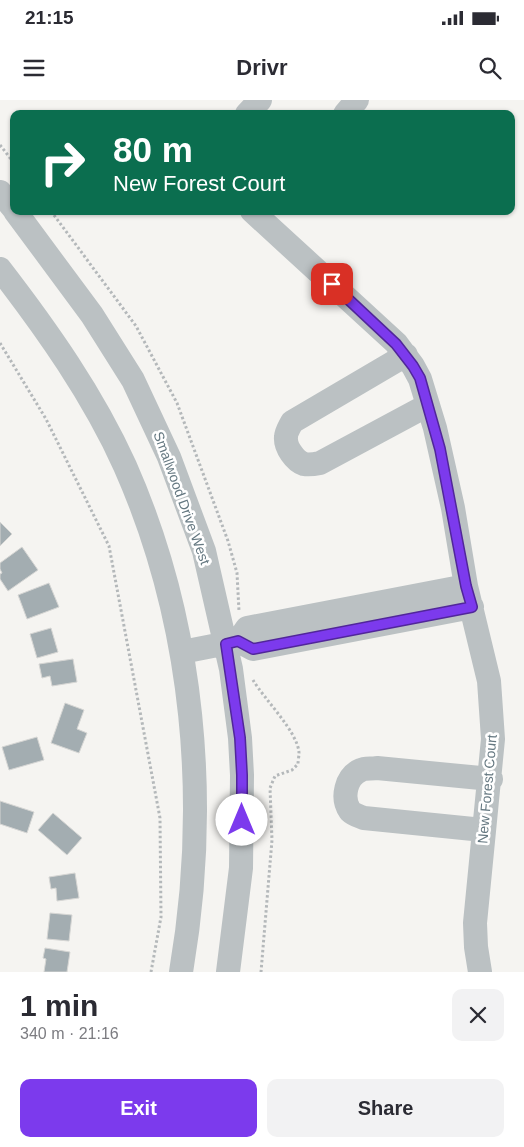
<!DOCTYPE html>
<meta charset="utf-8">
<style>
:root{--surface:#fff;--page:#f2f2f3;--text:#2b2b33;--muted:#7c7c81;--accent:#7c3aed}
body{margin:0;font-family:Arial,sans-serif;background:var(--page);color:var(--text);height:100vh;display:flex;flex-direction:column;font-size:19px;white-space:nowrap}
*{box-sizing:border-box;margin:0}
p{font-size:16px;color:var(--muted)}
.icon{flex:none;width:28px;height:28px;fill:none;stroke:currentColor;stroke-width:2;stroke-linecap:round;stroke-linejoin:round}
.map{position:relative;height:872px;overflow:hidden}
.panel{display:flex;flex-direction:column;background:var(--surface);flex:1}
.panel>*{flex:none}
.hud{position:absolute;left:10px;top:10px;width:505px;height:105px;border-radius:10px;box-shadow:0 1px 4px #0004;background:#0b6e4f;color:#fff;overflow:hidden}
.pin{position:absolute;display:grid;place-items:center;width:42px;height:42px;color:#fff;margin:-21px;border-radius:10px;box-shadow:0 2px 8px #0006}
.me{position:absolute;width:55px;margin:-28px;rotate:0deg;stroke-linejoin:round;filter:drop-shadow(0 0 4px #0008)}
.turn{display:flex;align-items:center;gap:18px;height:105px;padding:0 20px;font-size:22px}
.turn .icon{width:65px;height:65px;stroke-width:2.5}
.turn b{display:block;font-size:35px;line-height:42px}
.round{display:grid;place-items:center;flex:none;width:52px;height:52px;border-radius:10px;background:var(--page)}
.head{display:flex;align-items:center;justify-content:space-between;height:85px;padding:0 20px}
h1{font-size:30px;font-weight:700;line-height:38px}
.cta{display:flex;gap:10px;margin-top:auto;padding:10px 20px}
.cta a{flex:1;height:58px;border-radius:10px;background:var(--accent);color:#fff;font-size:20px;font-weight:700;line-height:58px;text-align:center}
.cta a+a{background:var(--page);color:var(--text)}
.status{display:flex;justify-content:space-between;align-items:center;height:35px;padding:0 25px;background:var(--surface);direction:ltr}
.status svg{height:14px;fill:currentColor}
header{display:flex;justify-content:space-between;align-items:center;height:65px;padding:0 20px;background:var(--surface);font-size:22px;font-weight:700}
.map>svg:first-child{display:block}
.building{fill:#a3adb1;stroke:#d6d6d4}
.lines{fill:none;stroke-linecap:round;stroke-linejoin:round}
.path{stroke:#b4b8ba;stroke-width:3;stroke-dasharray:2.5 2.5;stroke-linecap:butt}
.minor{stroke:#bbc1c3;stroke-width:24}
.route-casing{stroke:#51269a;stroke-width:12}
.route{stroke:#7c3aed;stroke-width:9}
.labels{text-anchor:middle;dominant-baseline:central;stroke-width:5;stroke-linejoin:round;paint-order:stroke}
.street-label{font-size:14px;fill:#657881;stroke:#fff}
</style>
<div class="status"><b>21:15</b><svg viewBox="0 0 49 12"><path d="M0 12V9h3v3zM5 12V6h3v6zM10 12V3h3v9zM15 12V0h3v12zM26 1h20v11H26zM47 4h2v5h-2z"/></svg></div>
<header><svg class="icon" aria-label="menu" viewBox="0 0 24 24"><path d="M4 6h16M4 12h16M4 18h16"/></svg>Drivr<svg class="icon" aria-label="search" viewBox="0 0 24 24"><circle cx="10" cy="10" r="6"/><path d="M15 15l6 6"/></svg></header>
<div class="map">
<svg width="524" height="872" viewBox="0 0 524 872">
<rect width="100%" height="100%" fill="#f5f4f1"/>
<!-- building -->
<path class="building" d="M0 422 12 434 0 446Z
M22 447 38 470 8 491 0 479V474L2 473 0 469V463Z
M49 483 59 507 27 519 18 495Z
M51 528 58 552 37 558 30 534Z
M73 559 77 582 52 586 50 576 42 578 39 564Z
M65 603 84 610 77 629 87 633 79 653 51 643Z
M37 637 44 660 9 670 2 647Z
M0 701 34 712 27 733 0 724Z
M53 713 82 738 67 755 38 730Z
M75 773 79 798 57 801 56 788 51 789 49 777Z
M50 813 72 815 69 841 47 839Z
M45 848 70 852 67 872H44L46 859 43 858Z"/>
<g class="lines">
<!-- path -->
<path class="path" d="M0 45 14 63
M51 111 136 226 177 303 228 441 237 473 239 511
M0 243 46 319 109 446 160 718 161 817 151 872
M253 580C264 599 298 632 299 653 299 656 298 661 298 664L292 670 275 676 270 688 272 740 261 872"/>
<!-- minor -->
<path class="minor" d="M247 14 260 0
M345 14 357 0
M0 92 14 109
M15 111 92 215 133 280 169 357 204 451 231 569 240 638 242 675 241 768 228 872
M252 111 396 243 413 266 420 279 435 328 453 408 466 486 489 581 493 639 475 823 476 847 480 872
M0 169C47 230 93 295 125 366 195 524 210 703 181 872
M406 255 292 322C290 326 286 332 286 337 285 347 295 361 304 364 309 365 315 364 320 363L428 305
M238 541 247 528 466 486
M182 552 238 541 253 549 472 507
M483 730 364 718C359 716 354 715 350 711 341 698 346 676 361 670 365 668 372 669 377 668L491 679"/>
</g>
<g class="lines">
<!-- route casing -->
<g class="route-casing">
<path id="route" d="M242 720V675L240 638 226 544 238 541 253 549 472 507 466 486 440 349 420 278 413 266 396 244 332 184"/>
</g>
<!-- route -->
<use href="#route" class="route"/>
</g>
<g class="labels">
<!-- street labels -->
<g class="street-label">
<text transform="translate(182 398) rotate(70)">Smallwood Drive West</text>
<text transform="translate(487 689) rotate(-85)">New Forest Court</text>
</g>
</g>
</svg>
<div class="pin" style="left:332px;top:184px;background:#d93025"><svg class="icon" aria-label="arrive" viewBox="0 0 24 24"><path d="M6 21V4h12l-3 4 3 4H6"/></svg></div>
<svg class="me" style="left:242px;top:720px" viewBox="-20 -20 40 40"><circle r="19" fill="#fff"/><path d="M0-13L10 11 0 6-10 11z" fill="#7c3aed"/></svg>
<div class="hud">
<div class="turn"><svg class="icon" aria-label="right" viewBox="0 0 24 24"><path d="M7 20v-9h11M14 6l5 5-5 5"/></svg><div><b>80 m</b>New Forest Court</div></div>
</div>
</div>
<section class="panel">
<div class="head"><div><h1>1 min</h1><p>340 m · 21:16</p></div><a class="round"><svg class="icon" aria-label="close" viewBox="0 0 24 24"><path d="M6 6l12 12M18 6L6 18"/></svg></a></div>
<div class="cta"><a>Exit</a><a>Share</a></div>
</section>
